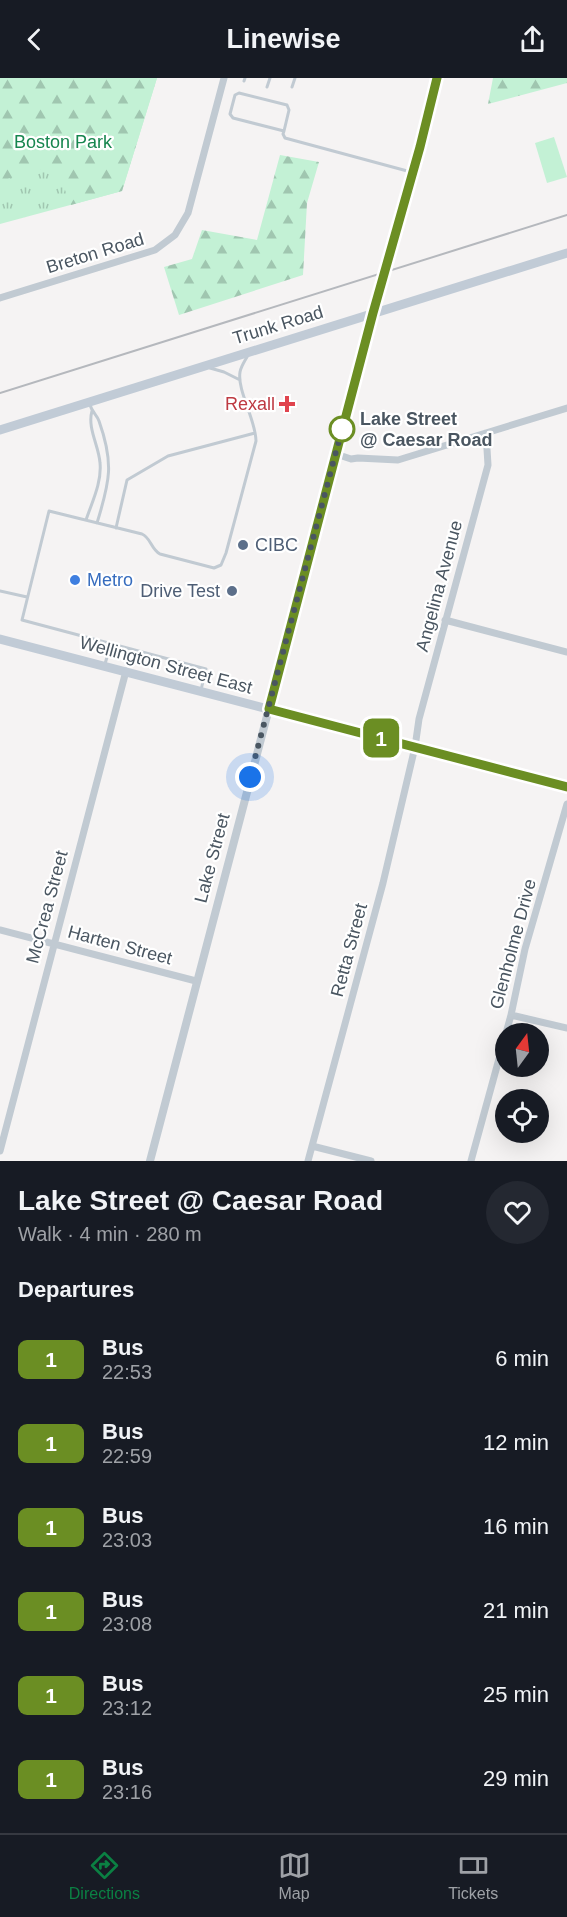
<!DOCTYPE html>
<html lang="en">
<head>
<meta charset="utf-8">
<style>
	:root { --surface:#171b24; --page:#242831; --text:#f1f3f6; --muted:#9ea1a6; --line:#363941; --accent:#0b8043 }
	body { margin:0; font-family:Helvetica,sans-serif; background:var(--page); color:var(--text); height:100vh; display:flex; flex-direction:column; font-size:22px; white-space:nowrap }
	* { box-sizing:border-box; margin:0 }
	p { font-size:20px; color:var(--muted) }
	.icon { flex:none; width:33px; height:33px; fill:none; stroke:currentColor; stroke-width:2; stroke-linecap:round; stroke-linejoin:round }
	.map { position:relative; height:1083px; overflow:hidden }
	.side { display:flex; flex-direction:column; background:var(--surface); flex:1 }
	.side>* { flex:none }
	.badge { padding:0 12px; border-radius:9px; font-size:21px; line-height:39px }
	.needle { width:39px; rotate:15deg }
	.tools { position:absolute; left:495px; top:945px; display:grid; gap:12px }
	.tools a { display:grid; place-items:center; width:54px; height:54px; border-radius:50%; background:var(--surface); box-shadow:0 6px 24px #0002; font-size:30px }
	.you { position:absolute; width:30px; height:30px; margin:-15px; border:4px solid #fff; border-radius:50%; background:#1a73e8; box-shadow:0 0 0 9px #1a73e833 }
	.map>.badge { position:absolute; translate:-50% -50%; box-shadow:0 0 0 3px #fff }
	h2 { padding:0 18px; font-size:22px; line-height:54px }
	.round { display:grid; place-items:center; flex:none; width:63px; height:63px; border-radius:32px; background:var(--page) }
	.head { display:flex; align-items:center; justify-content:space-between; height:102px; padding:0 18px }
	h1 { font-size:28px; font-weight:800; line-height:45px }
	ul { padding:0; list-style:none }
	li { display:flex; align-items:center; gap:18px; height:84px; padding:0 18px }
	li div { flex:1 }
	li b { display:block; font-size:22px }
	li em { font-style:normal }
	li .badge { min-width:66px; font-weight:700; text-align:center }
	header { display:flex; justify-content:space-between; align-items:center; height:78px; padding:0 18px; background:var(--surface); font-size:27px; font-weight:800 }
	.tab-bar { display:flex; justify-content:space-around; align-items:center; height:84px; border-top:2px solid var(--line); background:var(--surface); font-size:16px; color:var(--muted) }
	.tab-bar a { display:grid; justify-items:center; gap:3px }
	.tab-bar .on { color:var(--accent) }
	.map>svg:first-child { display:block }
	.grass { fill:url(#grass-tufts) }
	.forest { fill:url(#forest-firs) }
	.pitch { fill:#c3f1d5 }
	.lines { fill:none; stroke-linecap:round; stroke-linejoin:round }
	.service { stroke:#c1cad2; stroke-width:3 }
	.minor { stroke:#c1cad2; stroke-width:7 }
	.tertiary { stroke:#c1cad2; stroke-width:8 }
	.secondary { stroke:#c1cbd6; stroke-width:9 }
	.rail { stroke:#b5b8bd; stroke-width:2 }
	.line-casing { stroke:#fff; stroke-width:14 }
	.line { stroke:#6b8e23; stroke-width:9 }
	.walk { stroke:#4a5661; stroke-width:6; stroke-dasharray:0 10.8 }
	.health-dot { fill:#e0444e; stroke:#fff; stroke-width:2 }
	.stop-dot { fill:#fff; stroke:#6b8e23; stroke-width:3 }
	.service-dot { fill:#5c6f8a; stroke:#fff; stroke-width:2 }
	.shop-dot { fill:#3f7fe0; stroke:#fff; stroke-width:2 }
	.labels { text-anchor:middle; stroke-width:4.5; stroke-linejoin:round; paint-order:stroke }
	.park-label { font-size:18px; fill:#17864f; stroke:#fff }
	.street-label { font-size:18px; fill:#4a5661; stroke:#fff }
	.health-label { font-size:18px; fill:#be3a42; stroke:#fff; text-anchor:end }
	.stop-label { font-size:18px; font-weight:bold; fill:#4a5661; stroke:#fff; text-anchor:start }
	.service-label { font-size:18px; fill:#4e5e75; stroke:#fff; text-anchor:start }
	.shop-label { font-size:18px; fill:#366cbe; stroke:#fff; text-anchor:start }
</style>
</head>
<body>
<header><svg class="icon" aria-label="back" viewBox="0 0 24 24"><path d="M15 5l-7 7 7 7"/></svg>Linewise<svg class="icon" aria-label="share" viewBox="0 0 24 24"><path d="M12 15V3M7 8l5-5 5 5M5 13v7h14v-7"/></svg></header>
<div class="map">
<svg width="567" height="1083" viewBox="0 0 567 1083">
	<defs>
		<pattern id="grass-tufts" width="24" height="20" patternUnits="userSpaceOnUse" patternTransform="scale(1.5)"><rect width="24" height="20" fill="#c3f1d5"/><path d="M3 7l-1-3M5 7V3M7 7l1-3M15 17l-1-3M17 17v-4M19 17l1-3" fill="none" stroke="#a0c6b0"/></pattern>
		<pattern id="forest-firs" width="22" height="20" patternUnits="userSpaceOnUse" patternTransform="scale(1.5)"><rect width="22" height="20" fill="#c3f1d5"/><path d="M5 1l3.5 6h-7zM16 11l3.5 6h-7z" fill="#a0c6b0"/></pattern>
	</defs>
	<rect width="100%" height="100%" fill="#f5f3f3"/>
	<!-- grass -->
	<path class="grass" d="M0,0H157L122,113L0,146Z"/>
	<!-- forest -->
	<path class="forest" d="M0,0H157L122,113L71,127L55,87L0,103Z
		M493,0H567V5L488,26Z
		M280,77L319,84L307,125L303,197L179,237L164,189L192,181L202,152L257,162Z"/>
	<!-- pitch -->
	<path class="pitch" d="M554,59L567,99L547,105L535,65Z"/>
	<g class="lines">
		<!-- service -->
		<path class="service" d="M244,3L245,0
			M267,9L270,0
			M292,9L295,0
			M284,53L233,40L230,36L235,17L239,15L287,27L289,32L284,53L283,56L285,60L411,94
			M210,290L224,294L240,302
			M90,327C92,334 97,337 99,343C114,385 110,403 97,445
			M86,442C92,424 102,404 100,385C99,368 87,350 92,333
			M116,450L127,402L168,378L255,355
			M0,513L27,519
			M105,586L111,565
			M201,612L206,591L22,542L49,433L142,456C151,460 151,471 160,476L214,490L221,487L226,475L256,363C256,342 237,313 240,294C241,288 245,283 248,277"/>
		<!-- minor -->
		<path class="minor" d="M0,220L155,172L175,157L188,135L224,0
			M336,376L351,381L358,380L398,382L567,330
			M445,542L567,574
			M0,852L196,903
			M511,937L567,950
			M312,1068L371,1083
			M0,1073L126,593
			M308,1083L383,805L415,669L419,641L488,387L486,355
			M471,1083L511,937L525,871L567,726"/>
		<!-- tertiary -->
		<path class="tertiary" d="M150,1083L373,235L420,69L437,0"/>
		<!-- secondary -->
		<path class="secondary" d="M0,352L567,175
			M0,561L567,709"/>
		<!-- rail -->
		<path class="rail" d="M0,315L567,137"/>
	</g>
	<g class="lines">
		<defs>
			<path id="line" d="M437,0L420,69L373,235L269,631L567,709"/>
		</defs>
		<!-- line casing -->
		<use href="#line" class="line-casing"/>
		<!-- line -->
		<use href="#line" class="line"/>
		<!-- walk -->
		<path class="walk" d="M250,699L342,351"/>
	</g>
	<!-- markers -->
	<path class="health-dot" d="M284 317h6v6h6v6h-6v6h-6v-6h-6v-6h6z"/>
	<circle class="stop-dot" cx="342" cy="351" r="12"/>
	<g class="service-dot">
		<circle cx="243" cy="467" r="6"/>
		<circle cx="232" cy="513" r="6"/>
	</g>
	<circle class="shop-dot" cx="75" cy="502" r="6"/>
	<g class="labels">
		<!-- park labels -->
		<g class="park-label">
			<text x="63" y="70">Boston Park</text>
		</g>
		<!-- street labels -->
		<g class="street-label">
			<text transform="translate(95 175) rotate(-17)" y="6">Breton Road</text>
			<text transform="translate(278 247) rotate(-17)" y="6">Trunk Road</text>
			<text transform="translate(439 508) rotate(-75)" y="6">Angelina Avenue</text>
			<text transform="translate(166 587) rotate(15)" y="6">Wellington Street East</text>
			<text transform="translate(212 780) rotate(-75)" y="6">Lake Street</text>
			<text transform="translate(47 829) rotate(-75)" y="6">McCrea Street</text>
			<text transform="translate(513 866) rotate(-75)" y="6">Glenholme Drive</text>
			<text transform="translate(120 867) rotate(15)" y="6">Harten Street</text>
			<text transform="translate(349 872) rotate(-75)" y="6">Retta Street</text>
		</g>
		<!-- health labels -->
		<g class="health-label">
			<text x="275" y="332">Rexall</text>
		</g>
		<!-- stop labels -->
		<g class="stop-label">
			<text x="360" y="347">Lake Street<tspan x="360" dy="21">@ Caesar Road</tspan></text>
		</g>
		<!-- service labels -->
		<g class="service-label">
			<text x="255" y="473">CIBC</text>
			<text x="220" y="519" text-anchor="end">Drive Test</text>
		</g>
		<!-- shop labels -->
		<g class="shop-label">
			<text x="87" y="508">Metro</text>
		</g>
	</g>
</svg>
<div class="tools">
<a><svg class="needle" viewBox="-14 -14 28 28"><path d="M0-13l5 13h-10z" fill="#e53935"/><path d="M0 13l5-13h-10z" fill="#9ea1a6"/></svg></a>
<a><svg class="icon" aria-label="locate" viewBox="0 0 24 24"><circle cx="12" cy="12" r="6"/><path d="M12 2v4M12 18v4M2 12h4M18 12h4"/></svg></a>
</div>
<div class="you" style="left:250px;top:699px"></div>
<b class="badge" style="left:381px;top:660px;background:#6b8e23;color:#fff">1</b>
</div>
<section class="side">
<div class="head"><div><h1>Lake Street @ Caesar Road</h1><p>Walk · 4 min · 280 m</p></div><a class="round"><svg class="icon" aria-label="heart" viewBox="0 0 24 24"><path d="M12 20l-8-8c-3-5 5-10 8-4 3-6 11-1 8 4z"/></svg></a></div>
<h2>Departures</h2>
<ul>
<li><span class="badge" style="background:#6b8e23;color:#fff">1</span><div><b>Bus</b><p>22:53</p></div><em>6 min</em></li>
<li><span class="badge" style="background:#6b8e23;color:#fff">1</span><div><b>Bus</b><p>22:59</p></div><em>12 min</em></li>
<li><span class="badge" style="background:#6b8e23;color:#fff">1</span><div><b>Bus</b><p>23:03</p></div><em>16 min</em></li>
<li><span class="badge" style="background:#6b8e23;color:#fff">1</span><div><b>Bus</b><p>23:08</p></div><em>21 min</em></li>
<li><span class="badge" style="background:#6b8e23;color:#fff">1</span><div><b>Bus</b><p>23:12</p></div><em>25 min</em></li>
<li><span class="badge" style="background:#6b8e23;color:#fff">1</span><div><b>Bus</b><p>23:16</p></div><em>29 min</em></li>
</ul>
</section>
<nav class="tab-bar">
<a class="on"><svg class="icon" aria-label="directions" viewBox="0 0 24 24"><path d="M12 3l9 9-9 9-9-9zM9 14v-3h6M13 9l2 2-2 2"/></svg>Directions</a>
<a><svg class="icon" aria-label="map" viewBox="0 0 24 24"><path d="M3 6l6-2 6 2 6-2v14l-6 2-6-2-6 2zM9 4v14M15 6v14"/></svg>Map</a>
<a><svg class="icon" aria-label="tickets" viewBox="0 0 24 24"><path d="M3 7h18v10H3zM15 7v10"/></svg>Tickets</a>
</nav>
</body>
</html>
